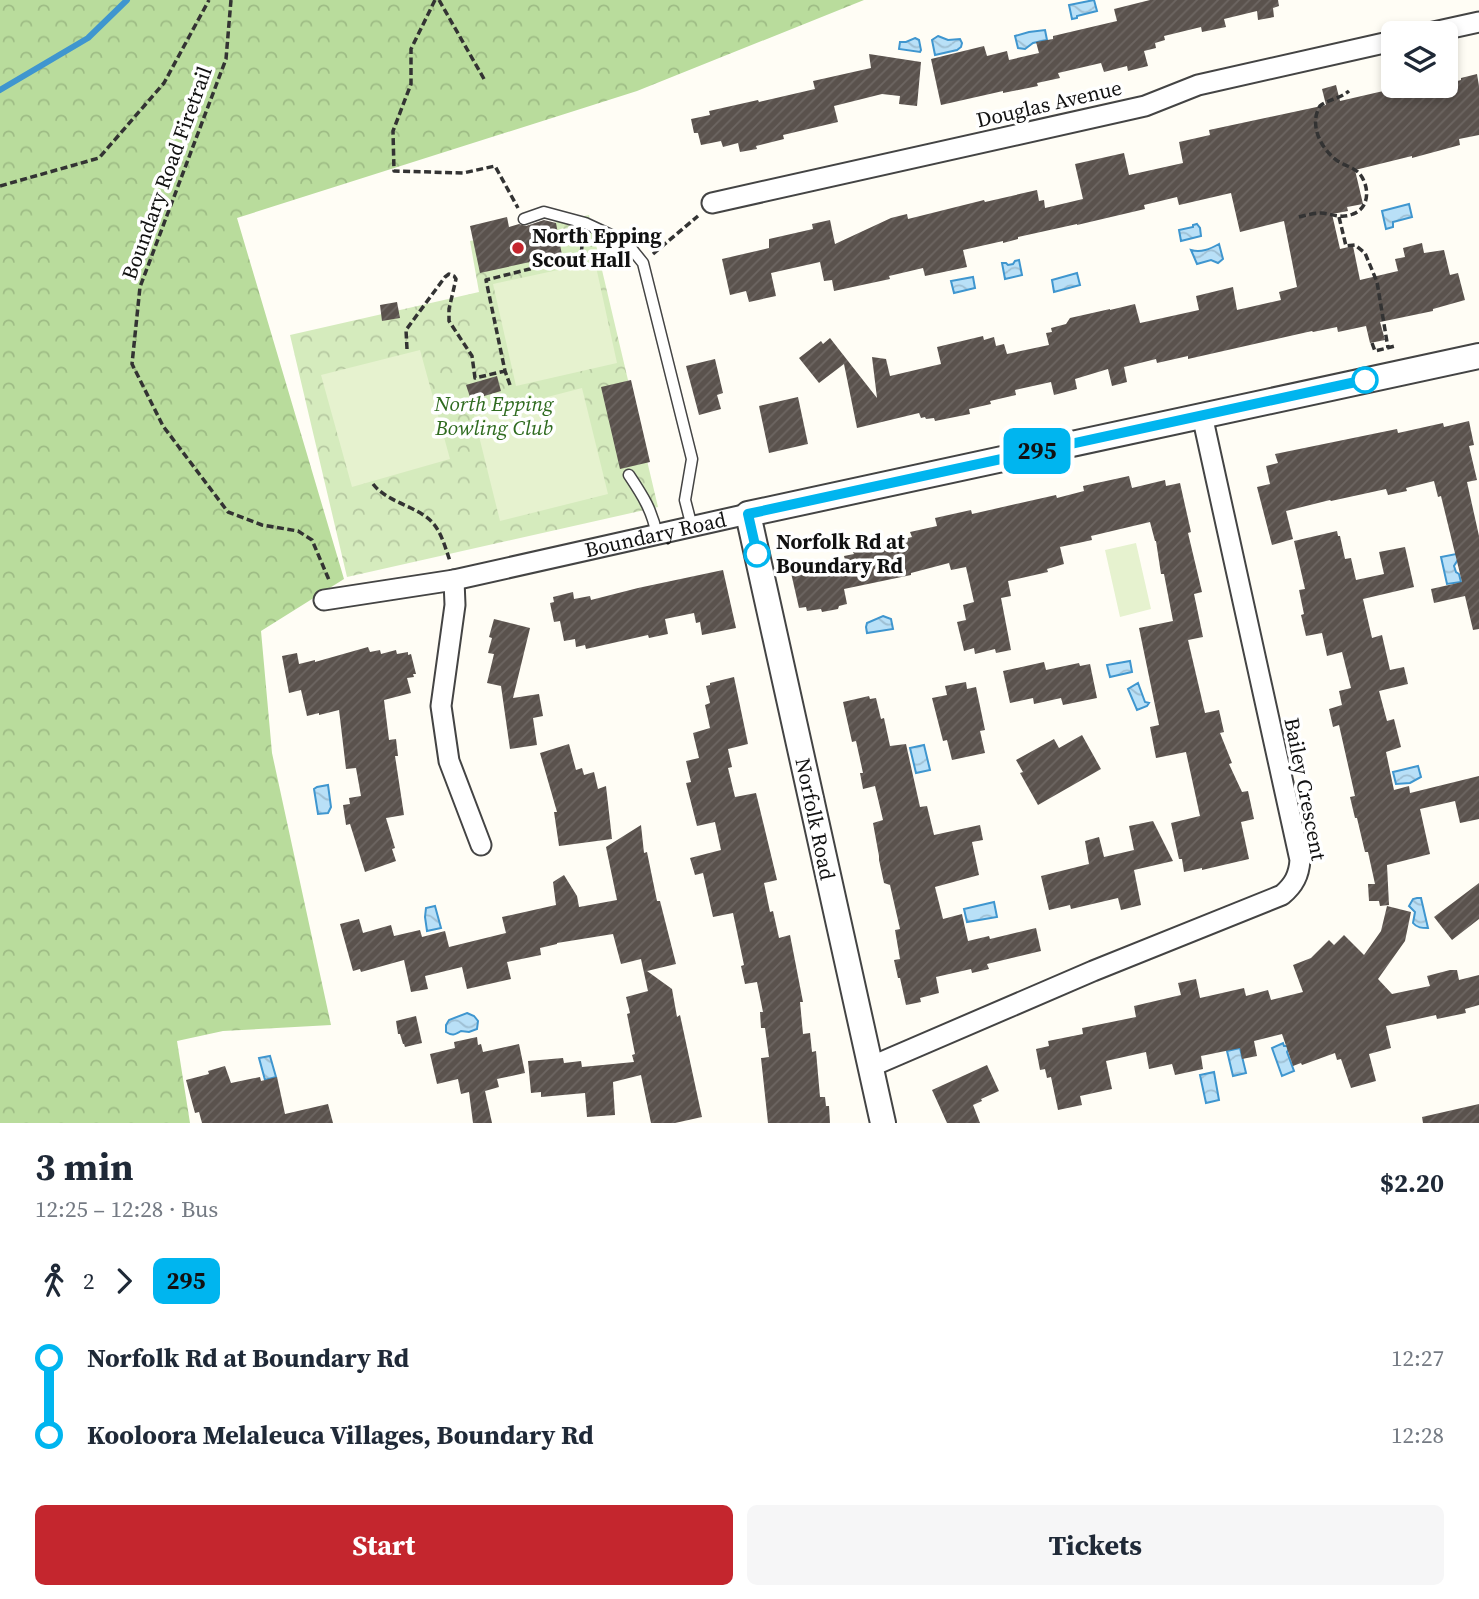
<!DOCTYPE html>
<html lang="en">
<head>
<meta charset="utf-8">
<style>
	:root { --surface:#fff; --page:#f6f6f7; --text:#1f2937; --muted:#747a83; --accent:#c4262e }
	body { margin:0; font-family:"Source Serif 4",serif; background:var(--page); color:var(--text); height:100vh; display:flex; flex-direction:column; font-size:26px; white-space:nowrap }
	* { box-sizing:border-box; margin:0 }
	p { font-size:23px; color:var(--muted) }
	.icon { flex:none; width:38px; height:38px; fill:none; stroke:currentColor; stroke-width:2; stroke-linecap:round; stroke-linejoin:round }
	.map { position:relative; height:1123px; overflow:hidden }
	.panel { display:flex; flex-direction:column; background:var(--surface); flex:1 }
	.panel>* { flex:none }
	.badge { padding:0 14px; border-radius:10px; font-size:24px; line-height:46px }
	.buttons { position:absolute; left:1381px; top:21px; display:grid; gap:14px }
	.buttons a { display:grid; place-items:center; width:77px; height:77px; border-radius:10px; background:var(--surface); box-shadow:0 4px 10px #0003; font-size:35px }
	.map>.badge { position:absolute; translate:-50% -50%; box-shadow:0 0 0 4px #fff }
	.legs { display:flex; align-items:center; gap:10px; height:77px; padding:0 35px; font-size:23px }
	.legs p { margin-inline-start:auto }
	.summary { display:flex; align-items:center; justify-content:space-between; height:119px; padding:0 35px }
	h1 { font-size:38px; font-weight:700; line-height:52px }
	.primary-button { display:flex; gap:14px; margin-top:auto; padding:14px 35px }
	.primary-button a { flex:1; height:80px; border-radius:10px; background:var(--accent); color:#fff; font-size:28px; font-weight:700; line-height:80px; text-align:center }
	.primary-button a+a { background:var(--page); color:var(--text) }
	ul { padding:0 35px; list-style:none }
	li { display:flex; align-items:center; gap:24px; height:77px; font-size:26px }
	li i { display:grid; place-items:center; width:10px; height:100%; margin:0 9px; background:currentColor }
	li i::after { content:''; width:18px; height:18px; margin:-9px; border:5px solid; border-radius:50%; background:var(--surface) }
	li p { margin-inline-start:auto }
	li:first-child i { background:linear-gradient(#0000 50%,currentColor 0) }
	li:last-child i { background:linear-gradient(currentColor 50%,#0000 0) }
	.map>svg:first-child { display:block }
	.forest { fill:url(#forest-crowns) }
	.park { fill:url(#park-crowns) }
	.pitch { fill:#e6f2cf }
	.water { fill:url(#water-waves); stroke:#3f96cf; stroke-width:2 }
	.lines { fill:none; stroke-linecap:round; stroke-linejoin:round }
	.stream { stroke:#3f96cf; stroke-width:6 }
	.building { fill:url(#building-hatch) }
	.service-casing { stroke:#444; stroke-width:13 }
	.minor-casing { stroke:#444; stroke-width:23 }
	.tertiary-casing { stroke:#444; stroke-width:28 }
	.path { stroke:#333; stroke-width:3.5; stroke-dasharray:7 3.5; stroke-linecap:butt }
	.service { stroke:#fff; stroke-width:10 }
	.minor { stroke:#fff; stroke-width:19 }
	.tertiary { stroke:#fff; stroke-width:24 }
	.line-1-casing { stroke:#fff; stroke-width:16 }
	.line-1 { stroke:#00b5ef; stroke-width:10 }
	.poi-dot { fill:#c4262e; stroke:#fff; stroke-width:2.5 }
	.stop-1-dot { fill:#fff; stroke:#00b5ef; stroke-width:3.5 }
	.labels { text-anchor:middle; stroke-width:7; stroke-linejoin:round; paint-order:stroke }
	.street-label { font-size:21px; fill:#111; stroke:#fff }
	.poi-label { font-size:21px; font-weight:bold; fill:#111; stroke:#fff; text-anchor:start }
	.park-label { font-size:21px; font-style:italic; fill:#2f6b1f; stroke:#fff }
	.stop-label { font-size:21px; font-weight:bold; fill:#111; stroke:#fff; text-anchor:start }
</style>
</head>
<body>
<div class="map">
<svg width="1479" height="1123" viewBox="0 0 1479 1123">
	<defs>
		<pattern id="forest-crowns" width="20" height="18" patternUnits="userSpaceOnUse" patternTransform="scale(1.75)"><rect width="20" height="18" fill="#b9dc9c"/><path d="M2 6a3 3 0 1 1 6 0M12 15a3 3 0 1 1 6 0" fill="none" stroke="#9ebc85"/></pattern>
		<pattern id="park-crowns" width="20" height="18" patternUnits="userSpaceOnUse" patternTransform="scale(1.75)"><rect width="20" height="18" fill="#d5ebbd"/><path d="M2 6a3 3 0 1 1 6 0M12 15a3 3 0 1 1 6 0" fill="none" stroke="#b6c8a1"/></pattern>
		<pattern id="water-waves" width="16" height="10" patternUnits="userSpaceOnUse" patternTransform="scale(1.75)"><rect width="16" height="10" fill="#b9e0f7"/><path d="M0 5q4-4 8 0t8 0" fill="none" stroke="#9ebfd3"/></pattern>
		<pattern id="building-hatch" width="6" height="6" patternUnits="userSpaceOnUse" patternTransform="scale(1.75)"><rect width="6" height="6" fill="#5a524d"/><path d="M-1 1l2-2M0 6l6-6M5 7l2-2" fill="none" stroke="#6d6662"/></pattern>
	</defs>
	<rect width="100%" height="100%" fill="#fffdf5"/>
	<!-- forest -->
	<path class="forest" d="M0,0H864L637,91L237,218L344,579L261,631L272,753L331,1025L223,1031L177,1041L190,1123H0Z"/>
	<!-- park -->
	<path class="park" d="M589,215L658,507L347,577L290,335L479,292L470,241Z"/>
	<!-- pitch -->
	<path class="pitch" d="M595,262L617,363L516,386L493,284Z
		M420,350L450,459L352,487L321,375Z
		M582,388L608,494L500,521L474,416Z
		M1136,543L1151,609L1120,617L1105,550Z"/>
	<!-- water -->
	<path class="water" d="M1094,0L1097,11L1077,16V18L1072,19L1069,5Z
		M1045,30L1047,40L1033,43L1025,49L1018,48L1015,36L1029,32Z
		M938,36L948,40L960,39L962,43L961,47L957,50L935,55L932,40Z
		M915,38L919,40L921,50L920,52L899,49L900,42H906Z
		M1409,204L1412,217L1393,222V227L1386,229L1382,211Z
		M1197,224L1200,228L1201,236L1181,241L1179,230L1193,227V225Z
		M1219,244L1223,259L1218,263L1211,260L1197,264L1191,250C1201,253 1210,249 1219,244Z
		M1019,260L1022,275L1005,279L1002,263H1006L1008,265L1013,264L1015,261Z
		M1077,273L1080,285L1054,292L1052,280Z
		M973,277L975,288L954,293L951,281Z
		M1456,554L1459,558L1454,566L1456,572L1459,574L1461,582L1447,584L1441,557Z
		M883,616L891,619L893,629L867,633L866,627L867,623Z
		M1130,661L1132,672L1110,677L1107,665Z
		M1138,683L1145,702L1149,703L1147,706L1137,710L1128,689Z
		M924,745L930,770L916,773L910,748Z
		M1418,766L1421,777L1410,783L1396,784L1393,772Z
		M328,785L331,807L328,813L318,814L314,789L317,787Z
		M1417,898H1421L1428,928C1422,928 1417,928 1413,923L1415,912L1409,906L1413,899Z
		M994,902L997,917L967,922L964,909Z
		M435,906L441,928L427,931L425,917L426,908Z
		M467,1013L474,1016L478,1021L477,1029L469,1032L461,1031C455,1035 452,1036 446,1032V1025L449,1020Z
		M1283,1043L1284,1046H1288L1289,1049L1287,1052L1294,1071L1282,1076L1272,1048Z
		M1240,1048L1246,1073L1233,1076L1227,1051Z
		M270,1056L276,1077L265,1080L259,1058Z
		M1214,1072L1219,1100L1206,1103L1200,1075Z"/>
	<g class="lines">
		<!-- stream -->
		<path class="stream" d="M0,90L88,38L127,0"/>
	</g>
	<!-- building -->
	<path class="building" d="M1150,0H1278L1279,6L1273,8L1274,17L1258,20L1257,11L1224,19L1226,27L1202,32L1201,27L1164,36L1165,40L1155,43L1156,48L1144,51L1148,66L1128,71L1127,66L1104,72L1101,63L1058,73L1060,78L1037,83L1038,86L1003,93V91L941,105L931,59L984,46L987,56L1007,51L1009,60L1039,53L1036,42L1053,39V36L1117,21L1114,9Z
		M869,54L921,62L917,106L899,104L900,96L882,94L834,106L838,122L783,135L784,139L756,146L757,149L740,152L738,143L723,147L721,141L701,145L698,133H694L691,119L710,115L709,111L758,100L759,102L815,89L813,81L871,68Z
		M1477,74L1479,86V135L1459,139L1460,145L1412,158V156L1355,170L1363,204L1347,207L1348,211L1332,214L1340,249L1353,246L1360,280L1398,271L1395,259L1405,257L1403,248L1422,243L1424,253L1444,250L1450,275L1458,273L1465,300L1433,309V311L1380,322L1385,340L1370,343L1366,326L1338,332L1337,327L1313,332L1312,331L1188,359V356L1157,363L1156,359L1124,367L1127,382L1112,386L1108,369L1075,379L1077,389L1054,395L1051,382L1015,390L1016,395L990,401L991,404L969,409L970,414L935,421L934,418L926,419L925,417L921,418L919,413L857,428L844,364L819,383L799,358L821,341L823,344L830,338L877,398L872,357L886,359L890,376L941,364L937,347L983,336L984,340L994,337L996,346L1004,344L1007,354L1049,345L1046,333L1052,332L1051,328L1066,324L1070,318L1110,309V310L1135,304L1140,323L1199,310L1196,296L1233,287L1237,310L1281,300L1279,292L1297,287L1284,221L1240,232L1231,193L1179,205L1177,197L1144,205L1145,209L1077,225V224L1018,237V239L1003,243V241L963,250L967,267L925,276L923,268L889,276L890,279L834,291L832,280L824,281L820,262L771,273L776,296L749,302L746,291L730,295L722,259L769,248V239L813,229L812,224L830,220L835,244L891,218L907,214L908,219L984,200L985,202L1037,190L1039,201L1044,200L1045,208L1083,199L1075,164L1124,153L1129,175L1183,163L1179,142L1210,135L1209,130L1326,105L1322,89L1336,85L1340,101L1405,86L1408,92L1437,86H1446V84L1461,80V78Z
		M507,217L509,227L519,224L526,226L544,220L556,223L562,255L480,273L470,226Z
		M397,302L400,318L382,321L380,305Z
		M715,359L723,393L717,395L721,409L699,415L686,366Z
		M497,376L501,391L471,400L466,385Z
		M631,380L650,462L620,469L601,387Z
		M798,397L808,444L769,453L759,406Z
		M1469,421L1474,445L1469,446L1477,480L1467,482L1479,536V629L1473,630L1465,596L1434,603L1431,589L1462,582L1441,496L1438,497L1434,481L1406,488L1407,491L1388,495L1386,489L1331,501L1330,500L1286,511L1293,539L1272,545L1257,487L1270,484L1266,466L1278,463L1275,454L1397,429L1398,433L1443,423L1444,427Z
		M1129,476L1132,488L1165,480L1166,486L1180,483L1191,532L1188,533L1202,592L1194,594L1203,637L1188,640L1205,713L1219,710L1224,732L1220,733L1232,763L1229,764L1242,792L1248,791L1254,819L1241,822L1249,859L1202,870V868L1184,872L1182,859H1179L1171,823L1200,816L1186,752L1156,758L1150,727L1159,725L1139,628L1173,621L1164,574H1161L1156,541H1155L1150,522L1091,536L1092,540L1060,547L1064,564L1047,569L1048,572L1008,581L1011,596L1001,598L1011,650L996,653L995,649L975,654L974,648L964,651L957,622L966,620L963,605L974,602L966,567L951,570L949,563L911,573V575L844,589L847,604L839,606L838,609L822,612L821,609L807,611L806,607L799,608L789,564L807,559L810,576L847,568L844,556L854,554L853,552L912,537L910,532L937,526L935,518L971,510L972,514L1056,495L1057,498L1084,491L1083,486Z
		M1337,531L1338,536H1340L1345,559L1351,558L1356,580L1384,574L1379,552L1405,547L1414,587L1363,599L1372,638L1382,635L1390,670L1404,667L1408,684L1379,691L1387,721L1394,719L1401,747L1386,752L1394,790L1409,786L1410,793L1479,776V819L1460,823L1455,801L1420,809L1430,854L1387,865L1389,905L1380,906L1379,901H1369L1368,884H1375L1368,852H1365L1357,818H1355L1350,797L1355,796L1339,725L1333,727L1329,709L1342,705L1339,691L1351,688L1342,652L1327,656L1322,633L1306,636L1301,615L1304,614L1299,590L1305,589L1294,541Z
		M723,570L736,628L702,635L700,622L696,623L694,613L665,619L668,634L649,638L648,635L586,649L585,645L576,647L575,639L564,641L560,621L554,622L550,603L554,602L553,597L573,592L574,599L590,596L591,600L638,588Z
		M494,619L530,628L513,698L539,694L543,716L533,718L537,745L510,749L501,686L487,683L494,654L488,653L492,638L489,637Z
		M368,647L370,652L380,650L381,654L396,650L397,654L408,652V655L411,654L416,674H413L414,677L407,678L411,693L384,700L389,740L396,739L398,756H395L404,815L386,818L395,848L392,849L396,861L365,872L350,824L346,825L343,805L350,804L349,798L361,796L356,768L346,769L339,710L319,715V713L307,716L301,690L289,693L282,656L297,653L299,664L315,660V662Z
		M1044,662L1046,670L1079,663L1080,666L1090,664L1097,698L1063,705L1061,698L1034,704L1033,698L1010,703L1003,671Z
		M734,677L748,744L728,749L732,767L728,768L735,797L756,793L777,880L764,883L770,912L773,911L779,938L790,935L803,1002H800L803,1034L810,1033L812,1052L816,1051L820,1097H825L826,1106H829L830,1123H768L761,1058L769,1057L765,1028H761L760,1012H763L757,982L745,984L741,966L744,965L733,913L713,917L703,873L695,875L690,858L721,850L715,822L697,826L686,783L691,782L686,761L699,758L693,733L710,728L705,705L710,703L706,686L710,685V683Z
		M966,682L967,689L976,687L985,730L980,731L985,753L952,760L947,740L943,741L932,698L947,695L945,686Z
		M869,696L870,699L876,698L881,719L884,718L890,746L906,744L920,807L927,806L934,835L980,825L983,840L972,842L979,875L935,887L943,919L962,914L968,941L989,936L990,939L1036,928L1041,951L987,964L989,969L972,973L971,969L936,977L939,993L920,998L921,1002L906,1005L900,978H898L894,960L900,959L895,930L900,929L890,885L884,883L879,860V856L873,823L883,820L875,786L863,789L860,773H863L856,741L852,742L843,702Z
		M1082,735L1101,769L1038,805L1020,773L1023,772L1016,760L1054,739L1059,748Z
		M569,744L576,770L582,768L584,775L594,772L598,789L606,786L612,839L559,846L554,812H557L540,753Z
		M1153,821L1173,861L1134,870L1141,905L1121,910L1118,898L1071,909L1070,905L1049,910L1041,876L1089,864L1085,841L1099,837L1104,857L1134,850L1129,826Z
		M641,825L644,853L647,852L657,901H660L676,964L647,971L672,989L677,1017L680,1015L702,1117L675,1123H651L641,1075L613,1082L615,1115L587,1117L585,1093L541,1097V1092L531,1093L528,1061L563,1058L564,1063L581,1061L582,1067L634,1062L632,1055L635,1054L627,1014L630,1013L626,997L648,991L641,959L621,964L613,934L557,943V944L540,948L541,955L507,962L511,979L467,989L462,967L425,976L428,989L411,992L404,960L361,972L360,969L353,971L340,924L359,919L363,933L391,925L394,936L420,930L422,937L445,931L449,947L506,933L502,917L556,905L553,882L564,875L577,896L579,907L617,900L606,847Z
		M1479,883V919L1452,940L1434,917Z
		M1387,906L1411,912L1405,941L1378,979L1392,994L1430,986L1427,976L1450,970H1457L1459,980L1479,975V1005L1465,1009L1466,1013L1437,1019L1436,1015L1386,1026L1391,1048L1369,1054L1376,1081L1351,1088L1341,1059L1337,1060L1335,1053L1302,1065L1301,1063L1293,1066L1282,1034L1254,1041L1257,1056L1242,1059L1240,1048L1201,1056L1203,1069L1175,1075L1172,1064L1149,1069L1146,1052L1106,1061L1112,1089L1080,1096L1082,1105L1058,1110L1051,1077L1047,1078L1045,1069L1040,1070L1036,1049L1049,1046L1048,1041L1083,1034L1082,1028L1136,1017L1134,1006L1181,995L1178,983L1196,979L1200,998L1244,988L1246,996L1268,990L1271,1000L1303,992L1293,965L1311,958L1329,940L1334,945L1344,935L1364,955L1381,931Z
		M416,1016L422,1043L405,1047L404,1044H403L400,1034H398L396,1021Z
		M477,1037L478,1045L481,1044L483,1052L519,1044L525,1073L497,1079L499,1087L485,1091L492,1123H473L469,1092L461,1094L458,1079L437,1084L430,1054L455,1048L454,1042Z
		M987,1065L999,1091L981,1099L982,1101L973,1105L980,1123H947L932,1090Z
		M225,1066L231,1083L260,1077L261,1081L277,1077L285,1114L328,1104L333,1123H202L199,1112L195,1113L186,1080L209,1074L208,1071Z
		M1479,1104V1123H1423L1422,1117Z"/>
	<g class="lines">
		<defs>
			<path id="service" d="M524,219L544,212L585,223L626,242L643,263L692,459L685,500L692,527
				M629,475C643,496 652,510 657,535"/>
			<g id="minor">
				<path d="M1429,33L1479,22"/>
				<path d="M712,203L1145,106L1198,85L1393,41"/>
				<path d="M454,580L455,605L441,706L449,761L481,845"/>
				<path id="s1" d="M324,600L454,580L748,514"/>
				<path d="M870,1067L1093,971L1282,895C1294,885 1299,875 1300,860L1202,415"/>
			</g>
			<path id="tertiary" d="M883,1123L748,514L1479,356"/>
		</defs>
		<!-- service casing -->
		<use href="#service" class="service-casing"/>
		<!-- minor casing -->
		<use href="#minor" class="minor-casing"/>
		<!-- tertiary casing -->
		<use href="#tertiary" class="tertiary-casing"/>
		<!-- path -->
		<path class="path" d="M231,0L226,59L140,287L132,364L163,426L228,512L262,525L298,531L312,540L329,580
			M435,0L411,49V84L393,131L394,171L463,173L495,166L518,208
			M439,0L484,79
			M0,186L99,158L164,83L209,0
			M1299,217C1306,215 1314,213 1321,213C1333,214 1341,219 1353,214C1370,208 1370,186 1359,173C1353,167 1342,165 1335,159C1320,147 1309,124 1320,106C1329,99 1339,99 1349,91
			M1339,217L1346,246L1355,245L1365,253L1377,282L1388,348
			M653,254L698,216
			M1372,343L1375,351L1395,346
			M407,349L406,330L445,277L449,274L454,276L456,279L449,309V321L472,356L475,378L505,371
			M510,385L505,371L486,280L581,256L583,235
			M373,484C387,502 413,505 430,520C441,530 445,547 450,561"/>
		<!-- service -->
		<use href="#service" class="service"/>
		<!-- minor -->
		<use href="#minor" class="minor"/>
		<!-- tertiary -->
		<use href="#tertiary" class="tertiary"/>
	</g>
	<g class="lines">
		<defs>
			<path id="line-1" d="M757,554L748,514L1365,380"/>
		</defs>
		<!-- line-1 casing -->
		<use href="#line-1" class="line-1-casing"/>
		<!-- line-1 -->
		<use href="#line-1" class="line-1"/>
	</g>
	<!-- markers -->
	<circle class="poi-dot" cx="518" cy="248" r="7"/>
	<g class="stop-1-dot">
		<circle cx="1365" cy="380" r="12"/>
		<circle cx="757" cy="554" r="12"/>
	</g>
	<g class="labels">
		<!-- street labels -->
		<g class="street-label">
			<text transform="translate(1049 104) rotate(-13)" y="7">Douglas Avenue</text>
			<text transform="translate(167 173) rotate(-70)" y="7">Boundary Road Firetrail</text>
			<text dy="7" stroke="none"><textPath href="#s1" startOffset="338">Boundary Road</textPath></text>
			<text transform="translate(1305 789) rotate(79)" y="7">Bailey Crescent</text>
			<text transform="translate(815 819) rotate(78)" y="7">Norfolk Road</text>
		</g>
		<!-- poi labels -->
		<g class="poi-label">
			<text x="532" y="243">North Epping<tspan x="532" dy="24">Scout Hall</tspan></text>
		</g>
		<!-- park labels -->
		<g class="park-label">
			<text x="494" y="411">North Epping<tspan x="494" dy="24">Bowling Club</tspan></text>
		</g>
		<!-- stop labels -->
		<g class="stop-label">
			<text x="776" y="549">Norfolk Rd at<tspan x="776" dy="24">Boundary Rd</tspan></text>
		</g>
	</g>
</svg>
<div class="buttons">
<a><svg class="icon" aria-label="layers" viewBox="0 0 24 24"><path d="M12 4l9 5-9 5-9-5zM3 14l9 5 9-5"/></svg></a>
</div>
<b class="badge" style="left:1037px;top:451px;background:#00b5ef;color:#111">295</b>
</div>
<section class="panel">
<div class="summary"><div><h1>3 min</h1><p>12:25 – 12:28 · Bus</p></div><b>$2.20</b></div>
<div class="legs"><svg class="icon" aria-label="walk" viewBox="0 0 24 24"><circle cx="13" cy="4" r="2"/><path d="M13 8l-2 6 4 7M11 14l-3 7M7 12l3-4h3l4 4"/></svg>2<svg class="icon" aria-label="forward" viewBox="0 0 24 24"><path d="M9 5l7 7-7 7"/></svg><b class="badge" style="background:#00b5ef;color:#111">295</b></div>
<ul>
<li><i style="color:#00b5ef"></i><b>Norfolk Rd at Boundary Rd</b><p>12:27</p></li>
<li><i style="color:#00b5ef"></i><b>Kooloora Melaleuca Villages, Boundary Rd</b><p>12:28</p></li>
</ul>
<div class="primary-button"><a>Start</a><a>Tickets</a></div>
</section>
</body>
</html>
